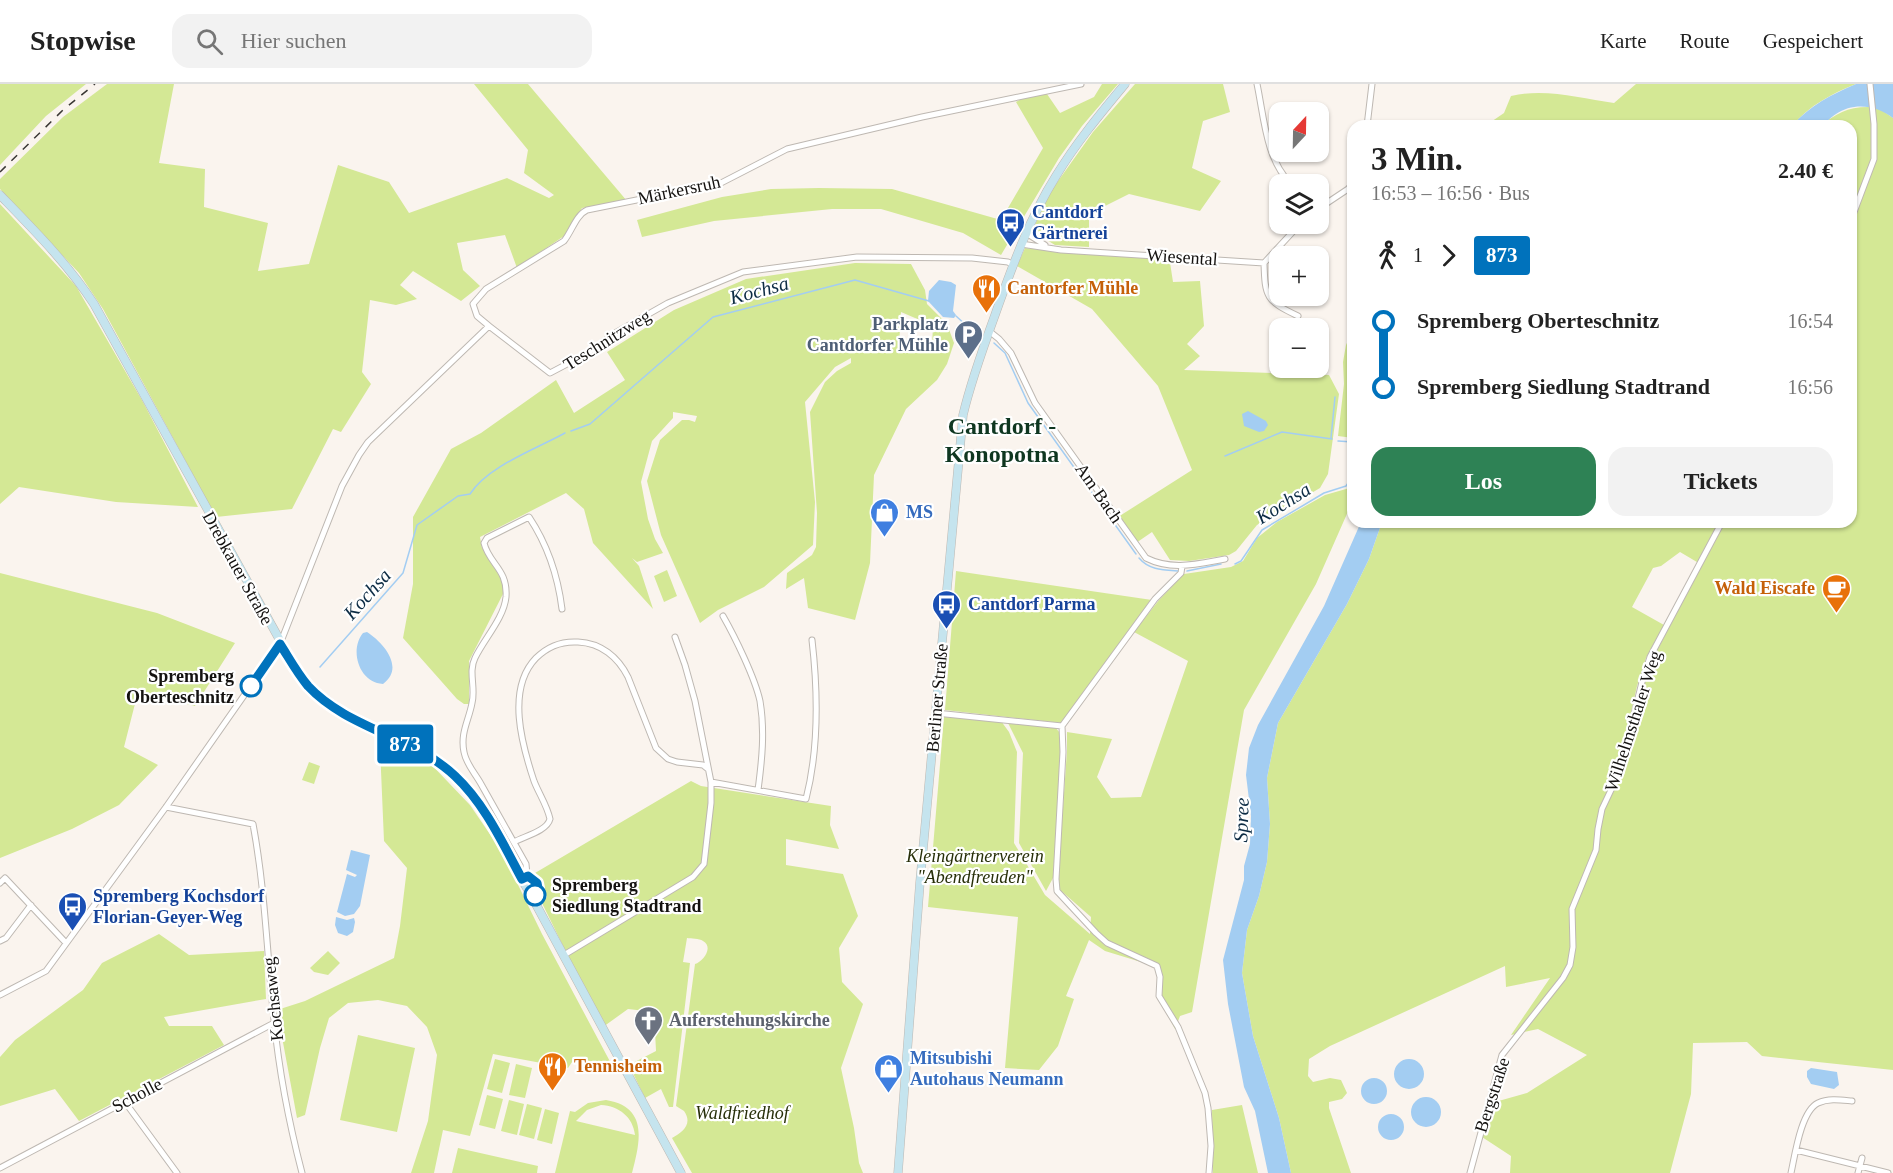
<!DOCTYPE html>
<html lang="de">
<head>
<meta charset="utf-8">
<style>
	:root { --surface:#fff; --page:#f2f2f2; --text:#222; --muted:#767676; --line:#e0e0e0; --accent:#2e8255 }
	body { margin:0; font-family:"Times New Roman",serif; background:var(--page); color:var(--text); height:100vh; display:flex; flex-direction:column; font-size:22px; white-space:nowrap }
	* { box-sizing:border-box; margin:0 }
	p { font-size:20px; color:var(--muted) }
	.icon { flex:none; width:33px; height:33px; fill:none; stroke:currentColor; stroke-width:2; stroke-linecap:round; stroke-linejoin:round }
	.map { position:relative; flex:1; overflow:hidden }
	.details { position:absolute; left:1347px; top:36px; width:510px; height:408px; display:flex; flex-direction:column; background:var(--surface); border-radius:18px; box-shadow:0 2px 4px #0004 }
	.details>* { flex:none }
	.badge { padding:0 12px; border-radius:4px; font-size:21px; line-height:39px }
	.needle { width:39px; rotate:22deg }
	.controls { position:absolute; left:1269px; top:18px; display:grid; gap:12px }
	.controls a { display:grid; place-items:center; width:60px; height:60px; border-radius:12px; background:var(--surface); box-shadow:0 2px 4px #0004; font-size:30px }
	.map>.badge { position:absolute; translate:-50% -50%; box-shadow:0 0 0 3px #fff }
	.legs { display:flex; align-items:center; gap:9px; height:66px; padding:0 24px; font-size:20px }
	.legs p { margin-inline-start:auto }
	.head { display:flex; align-items:center; justify-content:space-between; height:102px; padding:0 24px }
	h1 { font-size:33px; font-weight:800; line-height:45px }
	.action { display:flex; gap:12px; margin-top:auto; padding:12px 24px }
	.action a { flex:1; height:69px; border-radius:18px; background:var(--accent); color:#fff; font-size:24px; font-weight:800; line-height:69px; text-align:center }
	.action a+a { background:var(--page); color:var(--text) }
	ul { padding:0 24px; list-style:none }
	li { display:flex; align-items:center; gap:21px; height:66px; font-size:22px }
	li i { display:grid; place-items:center; width:9px; height:100%; margin:0 8px; background:currentColor }
	li i::after { content:''; width:15px; height:15px; margin:-8px; border:4px solid; border-radius:50%; background:var(--surface) }
	li p { margin-inline-start:auto }
	li:first-child i { background:linear-gradient(#0000 50%,currentColor 0) }
	li:last-child i { background:linear-gradient(currentColor 50%,#0000 0) }
	header { display:flex; align-items:center; gap:36px; box-sizing:border-box; height:84px; padding:0 30px; background:var(--surface); border-bottom:2px solid var(--line) }
	header strong { font-size:28px }
	nav { display:flex; gap:33px; margin-inline-start:auto; font-size:21px }
	.search { width:420px; height:54px; background:var(--page); display:flex; align-items:center; gap:15px; box-sizing:border-box; padding:0 21px; border-radius:18px; color:var(--muted); font-size:22px }
	.map>svg:first-child { display:block }
	.green { fill:#d4e895; fill-rule:evenodd }
	.water { fill:#a3cdf2 }
	.lines { fill:none; stroke-linecap:round; stroke-linejoin:round }
	.stream { stroke:#a3cdf2; stroke-width:1.5 }
	.street-casing { stroke:#beb8b2; stroke-width:7 }
	.secondary-casing { stroke:#beb8b2; stroke-width:9 }
	.street { stroke:#fff; stroke-width:5 }
	.secondary { stroke:#c5e4ee; stroke-width:8 }
	.rail { stroke:#3a3734; stroke-width:1.5; stroke-dasharray:8 8; stroke-linecap:butt }
	.line-1-casing { stroke:#fff; stroke-width:14 }
	.line-1 { stroke:#0072bc; stroke-width:9 }
	.stop-1-dot { fill:#fff; stroke:#0072bc; stroke-width:3 }
	.labels { text-anchor:middle; stroke-width:4.5; stroke-linejoin:round; paint-order:stroke }
	.street-label { font-size:18px; fill:#141210; stroke:#fff }
	.transit-label { font-size:18px; font-weight:bold; fill:#164399; stroke:#fff; text-anchor:start }
	.food-label { font-size:18px; font-weight:bold; fill:#c56008; stroke:#fff; text-anchor:start }
	.service-label { font-size:18px; font-weight:bold; fill:#4e5e75; stroke:#fff; text-anchor:end }
	.shop-label { font-size:18px; font-weight:bold; fill:#366cbe; stroke:#fff; text-anchor:start }
	.stop-label { font-size:18px; font-weight:bold; fill:#141210; stroke:#fff; text-anchor:end }
	.park-label { font-size:18px; font-style:italic; fill:#272f09; stroke:#fff }
	.worship-label { font-size:18px; font-weight:bold; fill:#5b616d; stroke:#fff; text-anchor:start }
	.water-label { font-size:20px; font-style:italic; fill:#0d2c44; stroke:#fff }
	.district-label { font-size:24px; font-weight:bold; fill:#0f3721; stroke:#fff }
</style>
</head>
<body>
<header>
<strong>Stopwise</strong>
<div class="search"><svg class="icon" aria-label="search" viewBox="0 0 24 24"><circle cx="10" cy="10" r="6"/><path d="M15 15l6 6"/></svg>Hier suchen</div>
<nav><a>Karte</a><a>Route</a><a>Gespeichert</a></nav>
</header>
<div class="map">
<svg width="1893" height="1089" viewBox="0 0 1893 1089">
	<rect width="100%" height="100%" fill="#faf4ee"/>
	<!-- green -->
	<path class="green" d="M0,0H86L46,32L0,81Z
		M107,0H174L159,79L205,85L204,123L268,139L258,187L309,180L338,81L389,98L409,129L507,94L549,114L554,111L524,89L528,66L474,0H528L627,117L582,124L564,152L517,184L505,151L457,159L463,186L480,202L461,217L413,187L400,201L417,215L396,221L370,216L362,288L371,300L341,348L333,345L292,425L216,433L103,225L79,189L0,105V95L63,33Z
		M1102,0H1118L1082,42L1059,74L1001,171L963,149L881,125H832L714,137L642,153L637,136L722,113L771,105L819,104L892,105L1001,136L1043,64L1016,18L1021,15L1047,10L1060,29L1094,13Z
		M1135,0H1223L1230,28L1203,37L1192,84L1221,97L1200,127L1129,110L1089,130V163L1055,161L1032,147L1051,107L1093,48Z
		M1636,0H1856C1831,10 1810,21 1792,42H1485L1504,29L1511,12C1545,4 1580,14 1614,19Z
		M1868,23L1879,24L1893,34V986L1762,972L1747,958L1693,959L1691,1010L1670,1089H1510L1511,1072L1482,1053L1495,1018L1527,1009L1587,971L1538,945L1511,951L1550,894L1506,903L1505,882L1330,962L1309,975L1308,992L1313,998L1330,994L1341,996L1347,1009L1342,1015L1329,1018V1024L1351,1089H1291L1279,1034L1253,952L1242,889L1247,846L1259,812L1267,778L1270,740L1267,694L1278,639L1347,520L1369,475L1382,438H1851V42H1820C1836,30 1847,23 1868,23ZM1680,468L1702,481L1653,574L1644,597L1622,690L1616,695L1637,602L1646,574L1664,541L1632,523L1653,484L1661,482Z
		M0,120L76,202L143,318L198,423L116,418L19,403L0,420Z
		M1025,164L1060,168L1169,172L1173,198L1200,197L1204,242L1187,260L1200,272L1184,286L1329,291L1339,310L1328,390L1320,404L1257,441L1236,467L1229,471L1189,477L1170,476L1152,448L1136,459L1118,433L1192,386L1158,302L1092,225L1017,182Z
		M855,179L911,180L925,206L927,220L944,237L929,240L901,228L899,262L932,263L933,241L947,240L954,259L947,280L937,296L906,325L874,391L870,479L855,536L808,524L804,494L786,505L787,489L812,471L816,463L817,429L810,328L825,298L837,287L851,279V274L835,283L805,318L815,418L813,461L764,503L718,526L700,539L661,451L647,397L660,356L682,336H689L695,338L697,332L673,328V334L652,357L641,398L648,435L655,455L663,469L637,478L632,474L639,482L653,525L593,459L584,425L566,409L480,453L482,464L501,490L505,506L469,577V620H464L457,615L403,554L413,500V433L451,365L481,349L556,296L574,329L625,296L607,268L674,226L746,195Z
		M1353,246V354L1338,352L1344,300L1343,278L1346,261Z
		M1353,403L1350,423L1316,500L1244,626L1192,928L1180,932L1175,945L1157,912L1159,892L1154,882L1105,867L1089,856L1066,912L1074,915L1058,962L1039,986L1005,984L1018,833L928,823L944,633L1001,637L1009,648L1017,668L1014,759L1045,811L1090,850L1091,833L1059,805L1058,793L1067,667V648L1112,655L1097,693L1111,714L1141,713L1188,577L1134,548L1159,516L1184,490L1231,483L1243,477L1257,454L1277,438L1325,411Z
		M667,486L677,512L664,518L654,492Z
		M956,487L1152,516L1061,639L945,626Z
		M0,489L157,529L235,559L195,622L138,608L124,663L158,681L119,721L72,745L0,774Z
		M1007,637L1055,643L1060,649L1061,666L1053,794L1046,807L1019,759L1023,669Z
		M380,663L405,664L427,676L470,721L502,768L542,850L614,985L572,978L568,984L493,970L470,1052L443,1046L434,1089H411L428,1037L437,971L427,943L407,922L378,916L348,919L329,934L320,964L305,1031L297,1034L277,926L305,917L394,874L400,842L407,784L384,757Z
		M309,678L320,682L314,700L302,696Z
		M691,697L701,702L831,722L830,741L839,765L786,755V781L843,790L858,832L839,864L842,898L863,920L841,984L854,1044L859,1079L863,1089H692L672,1054C683,1048 693,1040 684,1027L676,1022L695,880C703,878 714,863 703,857C699,854 691,855 687,854L683,878L690,879L673,1023H669L661,1005L645,1014L629,981L656,967L654,928L628,925L603,943L541,817L547,813L540,801L542,799L535,789Z
		M159,850L189,871L264,867L266,915L164,933L169,942H212L224,961L79,1037L55,1005L0,1022V973L15,956L83,906L102,879Z
		M328,867L340,879L328,891L314,888L310,884Z
		M358,951L415,964L397,1048L340,1036Z
		M495,975L510,979L502,1009L487,1005Z
		M516,980L532,984L525,1014L509,1011Z
		M487,1011L503,1015L495,1045L479,1041Z
		M509,1016L524,1020L517,1051L501,1047Z
		M606,1016C649,1023 640,1058 632,1089H555L570,1027L575,1028L588,1019ZM601,1021C619,1022 633,1033 635,1051L576,1037L587,1026Z
		M527,1020L542,1024L534,1055L519,1051Z
		M1242,1021L1258,1089H1213L1212,1026Z
		M545,1025L559,1029L552,1060L537,1056Z
		M458,1064L538,1082L537,1089H452Z"/>
	<!-- water -->
	<path class="water" d="M1856,0H1893V34C1877,21 1853,18 1836,30C1831,33 1826,39 1820,41C1813,44 1800,42 1792,42C1810,21 1831,11 1856,0Z
		M939,196L951,198L956,201L953,227L956,231L954,234L943,233L928,217L929,207Z
		M1248,327L1266,337L1268,341L1264,347L1259,348L1244,342L1242,330Z
		M1361,438H1382L1369,475L1347,520L1278,639L1267,694L1270,740L1267,778L1259,812L1247,846L1242,889L1253,952L1279,1034L1291,1089H1268L1255,1027L1244,1003L1228,920L1223,876L1244,796V782L1250,760L1251,732L1246,691L1249,664L1258,641L1324,522Z
		M367,548C384,559 405,584 383,600C359,599 349,566 363,549Z
		M351,766L370,771L360,822L354,830L345,832L337,828L347,790L355,793L357,791L346,786Z
		M336,833L347,836L354,834L355,838L353,848L347,852L338,849L335,841Z
		M1394 990a15 15 0 1 1 30 0a15 15 0 1 1-30 0Z
		M1811,984L1837,988L1839,1001L1834,1005L1811,1000L1807,993V987Z
		M1361 1007a13 13 0 1 1 26 0a13 13 0 1 1-26 0Z
		M1411 1028a15 15 0 1 1 30 0a15 15 0 1 1-30 0Z
		M1378 1043a13 13 0 1 1 26 0a13 13 0 1 1-26 0Z"/>
	<g class="lines">
		<!-- stream -->
		<path class="stream" d="M956,232L979,253
			M994,259L1005,269L1028,319L1136,470
			M571,347L590,340L713,233L855,196L929,217
			M1331,354L1335,313
			M1338,357L1353,358
			M1225,372L1282,348L1332,355
			M1353,391L1349,375L1353,368
			M1139,474C1149,486 1163,486 1178,487
			M1235,480L1241,477L1262,446L1324,409L1346,402L1353,392
			M1187,487L1221,480
			M320,583L403,489L417,441L458,412L470,410C488,382 536,365 565,349"/>
		<defs>
			<path id="street" d="M1257,0C1264,33 1266,76 1291,100
				M1367,42L1372,0
				M1318,125L1348,105L1353,99
				M1851,136L1874,75V40L1870,0
				M1026,149L1045,161
				M1021,160L1061,166L1264,179
				M1264,179C1265,213 1266,217 1298,232
				M1264,179L1300,140
				M489,242L477,232L473,220L486,205L564,157C572,147 576,131 587,126L721,99L787,65L922,33L1081,0
				M989,247L999,255L1011,269L1035,319L1146,474C1172,487 1197,480 1225,475
				M1182,482L1181,489L1155,515L1062,642L1063,668L1056,795L1057,807L1096,849L1107,859L1157,882L1160,893L1159,912L1178,943L1205,1009L1208,1024L1211,1062L1209,1089
				M723,532C735,553 755,594 760,617C765,647 762,676 758,706
				M936,629L1062,642
				M711,698L806,715C819,664 818,608 812,556
				M166,723L253,740C265,804 267,870 274,936C279,987 289,1039 302,1089
				M514,758C525,752 547,747 550,735C547,721 539,710 534,697C522,661 506,605 536,574C547,563 562,557 578,558C601,559 618,573 628,593L656,664L668,675L677,678L703,681L708,685
				M522,795L527,791L526,780C511,753 496,727 481,700C475,689 466,680 464,668C460,649 469,636 472,619C476,604 468,588 475,574C484,555 504,534 506,513C508,485 489,480 484,459L487,454L529,433C547,460 558,493 562,525
				M0,799L5,794L66,859
				M0,857L6,854L31,821
				M564,871L693,793L704,780L711,719V698L695,617L685,581L675,553
				M0,911L46,887L166,723L280,560L342,402L359,371L368,358L489,242L550,289L588,269L615,249L668,219L743,188L857,173L972,174L1008,178L1013,181
				M125,1018L177,1089
				M1796,1066L1888,1089
				M0,1084L274,939
				M1470,1089L1502,971L1563,894L1570,881L1573,863L1572,825L1596,766L1598,745L1602,725L1620,687L1642,598L1650,573L1722,438
				M1791,1089C1795,1071 1801,1027 1818,1019C1829,1014 1841,1016 1852,1017
				M1858,1089L1862,1074"/>
			<path id="secondary" d="M0,111C34,146 68,180 94,220L298,589L309,603L349,632L439,679L455,692L474,712L532,813L681,1089
				M898,1089L920,798L963,331C971,297 983,264 995,231C1012,183 1029,135 1056,92C1076,59 1100,30 1125,0"/>
		</defs>
		<!-- street casing -->
		<use href="#street" class="street-casing"/>
		<!-- secondary casing -->
		<use href="#secondary" class="secondary-casing"/>
		<!-- street -->
		<use href="#street" class="street"/>
		<!-- secondary -->
		<use href="#secondary" class="secondary"/>
		<!-- rail -->
		<path class="rail" d="M0,88L63,26L95,0"/>
	</g>
	<g class="lines">
		<defs>
			<path id="line-1" d="M251,602L280,560C289,574 297,589 308,602C348,645 413,652 455,692C485,720 503,760 522,795L528,792L537,799L538,804L535,811"/>
		</defs>
		<!-- line-1 casing -->
		<use href="#line-1" class="line-1-casing"/>
		<!-- line-1 -->
		<use href="#line-1" class="line-1"/>
	</g>
	<!-- icons -->
	<defs>
		<symbol id="bus-pin" viewBox="-11 -11 22 30"><path d="M0 17L-7.5 6A9.5 9.5 0 1 1 7.5 6Z" fill="#1a4fb4" stroke="#fff"/><path d="M-5-6H5V4H4V6H2V4H-2V6H-4V4H-5ZM-3.5-4V0h7V-4ZM-3.5 1.2v1.5H-2V1.2ZM2 1.2v1.5H3.5V1.2Z" fill="#fff"/></symbol>
		<symbol id="restaurant-pin" viewBox="-11 -11 22 30"><path d="M0 17L-7.5 6A9.5 9.5 0 1 1 7.5 6Z" fill="#e8710a" stroke="#fff"/><path d="M-5-6h1v4h1v-4h1v4h1v-4h1v5L-1.5 .5V6h-2V.5L-5-1ZM5-6V6H3V1.5H1.5Q1.5-4 5-6Z" fill="#fff"/></symbol>
		<symbol id="parking-pin" viewBox="-11 -11 22 30"><path d="M0 17L-7.5 6A9.5 9.5 0 1 1 7.5 6Z" fill="#5c6f8a" stroke="#fff"/><path d="M-3.5-5.5H1a3.5 3.5 0 0 1 0 7H-1V5.5H-3.5ZM-1-3.4V-.6H.8a1.4 1.4 0 0 0 0-2.8Z" fill="#fff"/></symbol>
		<symbol id="shop-pin" viewBox="-11 -11 22 30"><path d="M0 17L-7.5 6A9.5 9.5 0 1 1 7.5 6Z" fill="#3f7fe0" stroke="#fff"/><path d="M-5-2.5h2.3a2.7 3.5 0 0 1 5.4 0H5L5.5 6h-11ZM-1.5-2.5h3a1.5 2.3 0 0 0-3 0Z" fill="#fff"/></symbol>
		<symbol id="cafe-pin" viewBox="-11 -11 22 30"><path d="M0 17L-7.5 6A9.5 9.5 0 1 1 7.5 6Z" fill="#e8710a" stroke="#fff"/><path d="M-5.5-4.5H6V0H3Q3 3.5 0 3.5H-2.5Q-5.5 3.5-5.5 0ZM3-3.2v2h1.7v-2ZM-6 4.5H4V6H-6Z" fill="#fff"/></symbol>
		<symbol id="church-pin" viewBox="-11 -11 22 30"><path d="M0 17L-7.5 6A9.5 9.5 0 1 1 7.5 6Z" fill="#6b7280" stroke="#fff"/><path d="M-1.2-6h2.4v3.5h3.3v2.4h-3.3V6h-2.4V-.1h-3.3v-2.4h3.3Z" fill="#fff"/></symbol>
	</defs>
	<g fill-rule="evenodd">
		<use href="#bus-pin" x="994" y="122" width="33" height="45"/>
		<use href="#restaurant-pin" x="970" y="188" width="33" height="45"/>
		<use href="#parking-pin" x="952" y="234" width="33" height="45"/>
		<use href="#shop-pin" x="868" y="412" width="33" height="45"/>
		<use href="#cafe-pin" x="1820" y="488" width="33" height="45"/>
		<use href="#bus-pin" x="930" y="504" width="33" height="45"/>
		<use href="#bus-pin" x="56" y="806" width="33" height="45"/>
		<use href="#church-pin" x="632" y="920" width="33" height="45"/>
		<use href="#restaurant-pin" x="536" y="966" width="33" height="45"/>
		<use href="#shop-pin" x="872" y="968" width="33" height="45"/>
	</g>
	<!-- markers -->
	<g class="stop-1-dot">
		<circle cx="251" cy="602" r="10"/>
		<circle cx="535" cy="811" r="10"/>
	</g>
	<g class="labels">
		<!-- street labels -->
		<g class="street-label">
			<text transform="translate(679 106) rotate(-12)" y="6">Märkersruh</text>
			<text transform="translate(1182 173) rotate(4)" y="6">Wiesental</text>
			<text transform="translate(607 256) rotate(-32)" y="6">Teschnitzweg</text>
			<text transform="translate(1099 409) rotate(55)" y="6">Am Bach</text>
			<text transform="translate(238 484) rotate(61)" y="6">Drebkauer Straße</text>
			<text transform="translate(937 614) rotate(-85)" y="6">Berliner Straße</text>
			<text transform="translate(1633 637) rotate(-72)" y="6">Wilhelmsthaler Weg</text>
			<text transform="translate(273 915) rotate(-96)" y="6">Kochsaweg</text>
			<text transform="translate(137 1011) rotate(-28)" y="6">Scholle</text>
			<text transform="translate(1492 1011) rotate(-72)" y="6">Bergstraße</text>
		</g>
		<!-- transit labels -->
		<g class="transit-label">
			<text x="1032" y="134">Cantdorf<tspan x="1032" dy="21">Gärtnerei</tspan></text>
			<text x="968" y="526">Cantdorf Parma</text>
			<text x="93" y="818">Spremberg Kochsdorf<tspan x="93" dy="21">Florian-Geyer-Weg</tspan></text>
		</g>
		<!-- food labels -->
		<g class="food-label">
			<text x="1007" y="210">Cantorfer Mühle</text>
			<text x="1815" y="510" text-anchor="end">Wald Eiscafe</text>
			<text x="574" y="988">Tennisheim</text>
		</g>
		<!-- service labels -->
		<g class="service-label">
			<text x="948" y="246">Parkplatz<tspan x="948" dy="21">Cantdorfer Mühle</tspan></text>
		</g>
		<!-- shop labels -->
		<g class="shop-label">
			<text x="906" y="434">MS</text>
			<text x="910" y="980">Mitsubishi<tspan x="910" dy="21">Autohaus Neumann</tspan></text>
		</g>
		<!-- stop labels -->
		<g class="stop-label">
			<text x="234" y="598">Spremberg<tspan x="234" dy="21">Oberteschnitz</tspan></text>
			<text x="552" y="807" text-anchor="start">Spremberg<tspan x="552" dy="21">Siedlung Stadtrand</tspan></text>
		</g>
		<!-- park labels -->
		<g class="park-label">
			<text x="975" y="778">Kleingärtnerverein<tspan x="975" dy="21">"Abendfreuden"</tspan></text>
			<text x="742" y="1035">Waldfriedhof</text>
		</g>
		<!-- worship labels -->
		<g class="worship-label">
			<text x="669" y="942">Auferstehungskirche</text>
		</g>
		<!-- water labels -->
		<g class="water-label">
			<text transform="translate(759 206) rotate(-15)" y="7">Kochsa</text>
			<text transform="translate(1283 419) rotate(-32)" y="7">Kochsa</text>
			<text transform="translate(367 510) rotate(-48)" y="7">Kochsa</text>
			<text transform="translate(1241 736) rotate(-88)" y="7">Spree</text>
		</g>
		<!-- district labels -->
		<g class="district-label">
			<text x="1002" y="350">Cantdorf -<tspan x="1002" dy="28">Konopotna</tspan></text>
		</g>
	</g>
</svg>
<div class="controls">
<a><svg class="needle" viewBox="-14 -14 28 28"><path d="M0-13l5 13h-10z" fill="#e53935"/><path d="M0 13l5-13h-10z" fill="#767676"/></svg></a>
<a><svg class="icon" aria-label="layers" viewBox="0 0 24 24"><path d="M12 4l9 5-9 5-9-5zM3 14l9 5 9-5"/></svg></a>
<a>+</a>
<a>−</a>
</div>
<b class="badge" style="left:405px;top:660px;background:#0072bc;color:#fff">873</b>
<section class="details">
<div class="head"><div><h1>3 Min.</h1><p>16:53 – 16:56 · Bus</p></div><b>2.40 €</b></div>
<div class="legs"><svg class="icon" aria-label="walk" viewBox="0 0 24 24"><circle cx="13" cy="4" r="2"/><path d="M13 8l-2 6 4 7M11 14l-3 7M7 12l3-4h3l4 4"/></svg>1<svg class="icon" aria-label="forward" viewBox="0 0 24 24"><path d="M9 5l7 7-7 7"/></svg><b class="badge" style="background:#0072bc;color:#fff">873</b></div>
<ul>
<li><i style="color:#0072bc"></i><b>Spremberg Oberteschnitz</b><p>16:54</p></li>
<li><i style="color:#0072bc"></i><b>Spremberg Siedlung Stadtrand</b><p>16:56</p></li>
</ul>
<div class="action"><a>Los</a><a>Tickets</a></div>
</section>
</div>
</body>
</html>
